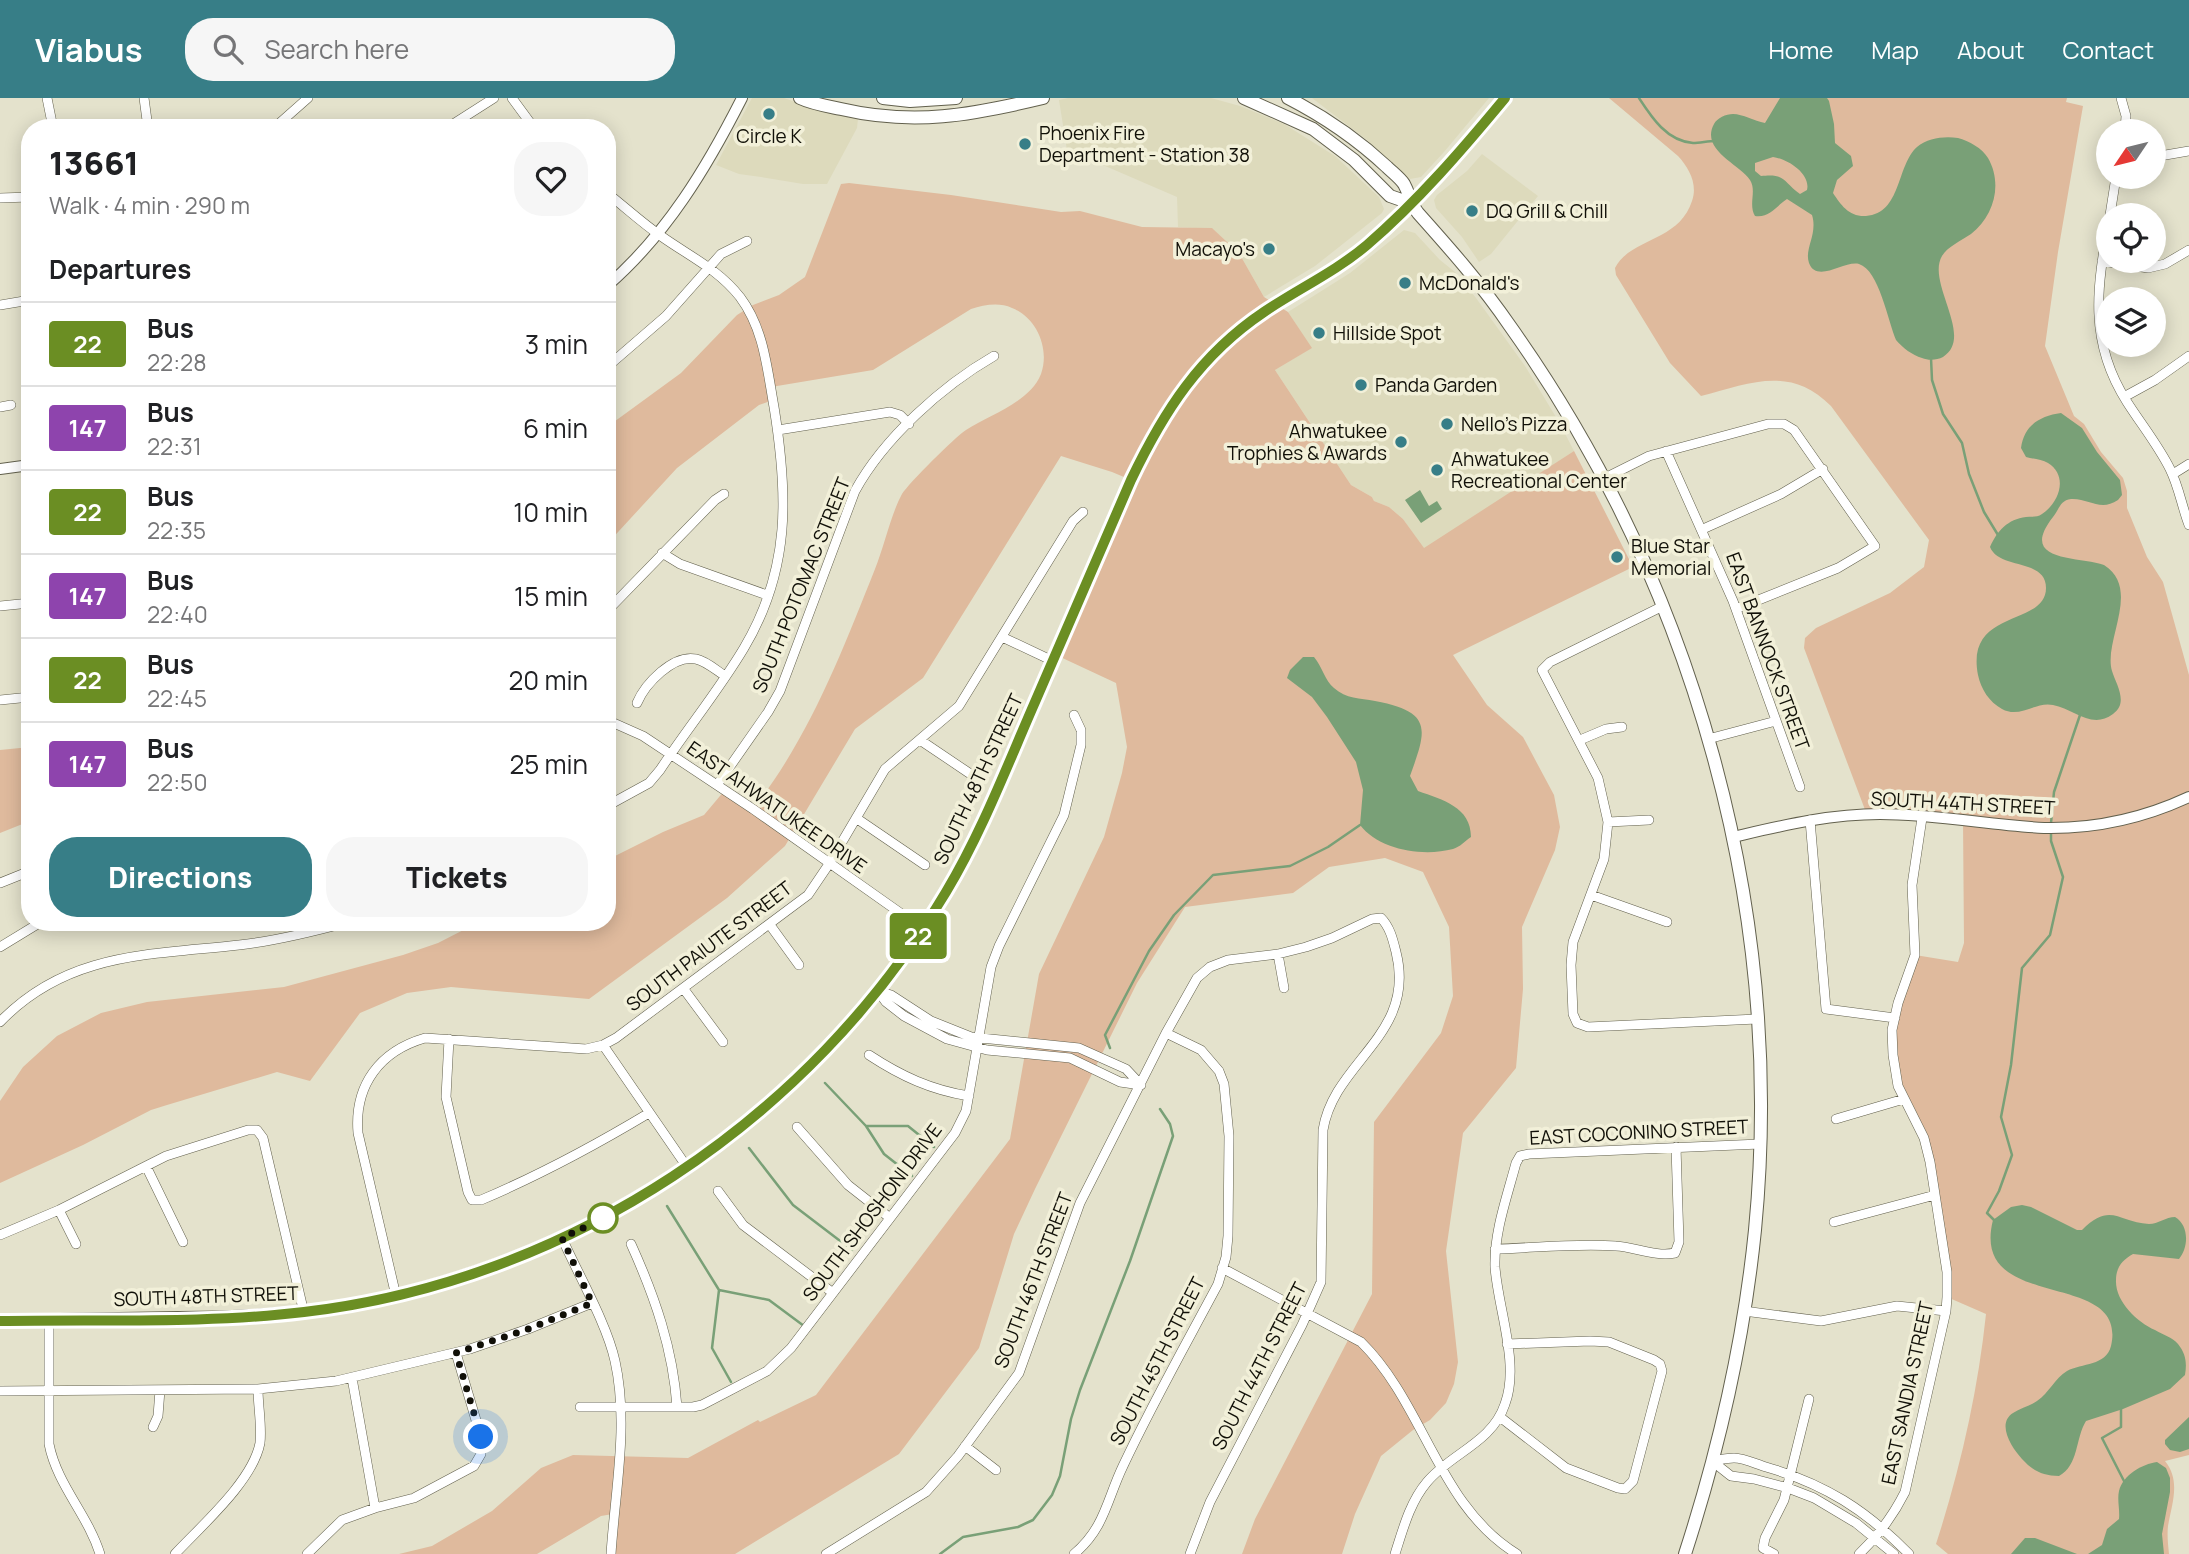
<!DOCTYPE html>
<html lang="en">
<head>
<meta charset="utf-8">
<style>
	:root { --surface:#fff; --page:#f6f6f6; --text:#202124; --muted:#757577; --line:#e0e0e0; --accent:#377e87 }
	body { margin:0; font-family:Manrope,sans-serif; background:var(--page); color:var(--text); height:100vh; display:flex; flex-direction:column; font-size:26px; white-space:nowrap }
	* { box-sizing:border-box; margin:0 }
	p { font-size:23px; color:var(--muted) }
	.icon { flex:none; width:38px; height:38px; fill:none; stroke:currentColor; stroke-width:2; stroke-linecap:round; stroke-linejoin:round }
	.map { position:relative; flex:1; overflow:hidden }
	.panel { position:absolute; left:21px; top:21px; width:595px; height:812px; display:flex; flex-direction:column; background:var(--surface); border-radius:28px; box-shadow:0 4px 18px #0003 }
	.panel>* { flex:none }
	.badge { padding:0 14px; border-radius:5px; font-size:24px; line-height:46px }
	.needle { width:46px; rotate:235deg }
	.tools { position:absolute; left:2096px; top:21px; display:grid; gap:14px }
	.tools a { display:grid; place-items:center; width:70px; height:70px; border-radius:50%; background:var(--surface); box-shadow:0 4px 18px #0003; font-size:35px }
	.you { position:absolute; width:35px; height:35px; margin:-18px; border:5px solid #fff; border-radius:50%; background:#1a73e8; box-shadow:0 0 0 10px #1a73e833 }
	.map>.badge { position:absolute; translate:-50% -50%; box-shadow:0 0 0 4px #fff }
	h2 { padding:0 28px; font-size:26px; line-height:63px }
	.round { display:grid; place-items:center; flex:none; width:74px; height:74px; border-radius:28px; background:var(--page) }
	.overview { display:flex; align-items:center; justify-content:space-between; height:119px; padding:0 28px }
	h1 { font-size:33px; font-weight:800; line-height:52px }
	.button { display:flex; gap:14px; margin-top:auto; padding:14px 28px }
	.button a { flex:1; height:80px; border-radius:28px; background:var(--accent); color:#fff; font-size:28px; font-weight:800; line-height:80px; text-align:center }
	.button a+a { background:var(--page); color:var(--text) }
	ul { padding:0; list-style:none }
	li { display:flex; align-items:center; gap:21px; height:84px; padding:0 28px; border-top:2px solid var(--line) }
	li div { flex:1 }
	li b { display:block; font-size:26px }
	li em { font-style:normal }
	li .badge { min-width:77px; font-weight:700; text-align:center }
	header { display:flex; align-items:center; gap:42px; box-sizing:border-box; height:98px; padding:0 35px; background:var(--accent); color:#fff }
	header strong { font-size:33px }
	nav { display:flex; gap:38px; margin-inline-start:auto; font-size:24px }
	.search { width:490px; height:63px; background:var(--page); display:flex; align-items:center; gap:18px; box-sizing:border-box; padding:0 24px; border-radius:28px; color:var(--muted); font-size:26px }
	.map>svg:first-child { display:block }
	.built { fill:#dddabc }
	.green { fill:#dfba9d }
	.water { fill:#79a077; fill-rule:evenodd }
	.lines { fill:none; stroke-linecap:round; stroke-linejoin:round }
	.stream { stroke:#79a077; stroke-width:2.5 }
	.minor-casing { stroke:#62604d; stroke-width:10 }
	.tertiary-casing { stroke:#62604d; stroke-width:12 }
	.secondary-casing { stroke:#62604d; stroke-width:14 }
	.minor { stroke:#fff; stroke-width:9 }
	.tertiary { stroke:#fff; stroke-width:10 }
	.secondary { stroke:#fff; stroke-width:12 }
	.line-casing { stroke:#fff; stroke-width:16 }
	.line { stroke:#6b8e23; stroke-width:10 }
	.walk { stroke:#111008; stroke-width:7; stroke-dasharray:0 12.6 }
	.poi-dot { fill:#377e87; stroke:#f2f0d9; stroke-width:2.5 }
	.stop-dot { fill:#fff; stroke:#6b8e23; stroke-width:3.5 }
	.labels { text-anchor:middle; stroke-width:7; stroke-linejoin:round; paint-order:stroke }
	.poi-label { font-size:19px; fill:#111008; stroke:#f2f0d9; text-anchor:start }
	.street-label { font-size:19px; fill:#111008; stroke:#f2f0d9 }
</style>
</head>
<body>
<header>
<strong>Viabus</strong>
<div class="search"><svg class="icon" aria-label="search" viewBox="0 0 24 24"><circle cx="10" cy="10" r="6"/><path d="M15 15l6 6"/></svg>Search here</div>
<nav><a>Home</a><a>Map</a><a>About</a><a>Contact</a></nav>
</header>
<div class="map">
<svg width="2189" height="1456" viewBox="0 0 2189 1456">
	<rect width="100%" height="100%" fill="#e4e2cc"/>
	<!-- built -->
	<path class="built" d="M752,0H784L824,14L858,21L857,30L827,86H803L761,79L739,76L716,67Z
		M1068,0H1211L1240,8L1284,26L1335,58L1379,99L1384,111L1382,115L1315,168L1264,199L1239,155L1213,131L1178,129L1177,99L1089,61L1069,65L1059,2Z
		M1312,0H1489L1444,54L1421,79L1410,81L1404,78L1367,42Z
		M1482,56L1538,98L1491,156L1479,164L1462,139L1436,110L1434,102L1437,97L1467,73Z
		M1404,132L1415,135L1440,162L1455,174L1476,200L1525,268L1559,324L1574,353L1424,451L1403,421L1389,409L1374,403L1372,399L1351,387L1275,272L1311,250L1288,214L1350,175Z"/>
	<!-- green -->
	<path class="green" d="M1609,0H2067L2066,4L2083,8L2058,154L2045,248L2074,318L2084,326L2101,354L2123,380L2127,393V410L2147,459L2163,484L2189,577V1357L2165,1363C2181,1383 2172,1405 2168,1428C2167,1437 2168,1446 2169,1456H1948L1936,1446C1960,1372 1978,1293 1986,1216L1947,1199L1930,1064L1904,1001L1892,932L1915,857L1958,864L1964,845L1963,722L1867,717L1804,550L1805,540L1816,530L1890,495L1924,469L1929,442L1831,308C1790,267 1750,285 1701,298L1670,265L1616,177L1615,170C1630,140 1679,144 1692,103C1698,86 1689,70 1678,58Z
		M849,85L951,97L1061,114L1080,113L1142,129L1212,130L1239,155L1264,199L1288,214L1312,250L1275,272L1351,387L1372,399L1374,403L1389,409L1403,421L1424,450L1574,353L1633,469L1453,557L1487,607L1523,639L1554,697L1560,729L1555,752L1522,829L1523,891L1516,970L1463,1035L1446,1153L1458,1264L1454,1286L1446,1305L1430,1322L1413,1332L1381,1358L1355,1416L1342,1456H1242L1255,1421L1372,1196L1374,1024L1441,935L1453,898L1449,829L1423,774L1385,760L1329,769L1293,795L1185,809L1137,885L1035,1091L1014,1136L979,1250L899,1356L735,1456H611L613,1416L601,1418L537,1456H399L432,1448L492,1413L541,1370L573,1357L688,1360L758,1322L760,1324L816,1297L1010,1041L1039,876L1104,739L1122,675L1127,649L1116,585L1056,557L1131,382L1112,374L1061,358L923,580L855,631L785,748L727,800L589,901L451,889L407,895L360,915L310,983L277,974L167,1007L151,1012L83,1047L0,1085V1003L23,969L57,938L101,915L147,904L284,889L403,857L438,845L479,824H607V762L663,734L704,717L725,692L753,711C809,640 842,554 875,471C884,449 891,416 902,396C909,385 955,339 966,332C990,317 1030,304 1041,276C1050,251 1037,220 1012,210C999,204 984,207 971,211L873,272L771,289L773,302L759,307L677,370L607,446V329L681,275L737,217L753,207L779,197L805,179L841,86Z
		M30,649V723L0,735V652Z"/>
	<!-- water -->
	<path class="water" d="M1780,0H1827L1829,3L1834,26L1835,45L1851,58L1853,68L1837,82L1833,95C1841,107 1849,119 1866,118C1902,115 1896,68 1917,49C1928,40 1944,38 1958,40C1969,43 1982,50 1988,60C2003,86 1994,118 1971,136C1962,142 1947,149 1942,158C1926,185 1975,239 1943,259C1937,262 1929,263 1922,260C1912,257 1903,250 1896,242C1888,223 1879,172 1859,166C1845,162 1817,186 1809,165C1804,151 1818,136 1812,117L1787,101C1776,108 1770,120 1755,118C1748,106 1757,93 1750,82C1739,66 1700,52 1714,26C1717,20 1726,16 1733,16C1743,16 1754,23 1765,25ZM1773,59C1788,61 1811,76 1807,92L1800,96C1783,84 1786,75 1761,78L1755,73V65Z
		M2061,315L2082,330L2097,354L2120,382L2122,397L2118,402C2100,414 2089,400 2071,401C2060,402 2059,412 2053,419C2017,465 2079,458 2104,467C2142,491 2103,543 2112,573C2116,586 2129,605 2113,616C2092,632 2074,611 2053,607C2036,603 2020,621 2002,611C1989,604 1981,591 1978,577C1965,510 2046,529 2046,490C2046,460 1999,472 1990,449C1997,433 2008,421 2026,419C2033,418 2037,420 2042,416C2059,405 2069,378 2048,365C2042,361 2033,361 2026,359L2021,350C2024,327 2040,318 2061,315Z
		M1420,392L1429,408L1437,403L1442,411L1421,425L1405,402Z
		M1303,559H1314C1322,568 1325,583 1334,590C1346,601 1360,600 1375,603C1433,614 1427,631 1410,678L1418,693C1443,702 1471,709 1471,739C1465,743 1460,749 1453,751C1423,759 1379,752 1360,727L1363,692L1356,664L1327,619L1312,599L1287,580L1290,572Z
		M2022,1107L2031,1109L2077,1132H2082C2111,1103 2119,1125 2149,1126C2158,1126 2166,1119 2175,1119C2189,1127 2189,1149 2179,1161L2133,1156C2122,1162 2116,1170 2116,1182C2115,1203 2137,1224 2155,1232C2163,1237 2172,1239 2178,1246C2186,1256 2187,1265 2185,1277L2170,1291L2123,1311L2086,1323C2075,1341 2079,1367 2059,1378C2043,1378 2033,1373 2022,1361C2012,1350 1996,1326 2013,1315C2020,1310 2030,1308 2037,1303C2049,1295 2055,1280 2067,1273C2082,1265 2106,1268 2111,1248C2129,1169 1969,1217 1993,1122L2011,1109Z
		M2189,1319V1351L2180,1354L2170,1352L2165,1346V1342Z
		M2157,1364L2166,1370L2170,1380V1394L2162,1436L2164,1456H2088L2102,1447L2107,1431L2119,1421C2120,1412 2117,1402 2119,1393C2123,1377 2142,1366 2157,1364Z
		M2025,1440H2035L2077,1456H2011Z"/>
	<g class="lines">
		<!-- stream -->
		<path class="stream" d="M1639,0C1652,20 1667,43 1693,45C1700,45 1708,43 1715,43
			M1931,260L1932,282L1943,316L1962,345L1969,376L1984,414L1998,437
			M2051,725L2054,694L2080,617
			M1110,950L1105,937L1149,853L1174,817L1213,777L1290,768L1328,749L1360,727
			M825,985L866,1028H908L934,1049
			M866,1028L884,1056L912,1078
			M749,1050L793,1107L852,1152
			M667,1108L719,1192L769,1202L804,1228
			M1995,1123L1987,1115L1999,1093L2012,1057L2001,1019L2011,967L2022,870L2050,837L2063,779L2051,743V732
			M719,1192L712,1250L731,1284
			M2121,1311V1329L2102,1340L2125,1385
			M940,1456L963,1439L1018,1429L1033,1422L1052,1397L1060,1378L1071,1321L1080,1292L1130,1163L1173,1038L1170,1026L1160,1011"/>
		<defs>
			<path id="minor" d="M47,0L53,30
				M144,0L148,30
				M512,0L534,30
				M2121,0L2126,18L2125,33
				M274,30L308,0
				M447,30L494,0
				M2154,59L2189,53
				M607,95C625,109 642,125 661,138C689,158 718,171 740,199C764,231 767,270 774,309C788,396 791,471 744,550C719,592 687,631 660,672L649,685L607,708
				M0,100L30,99
				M2110,117L2116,79
				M2109,123C2097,189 2088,243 2127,304C2141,326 2158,347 2170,371C2179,389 2182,409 2189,427
				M2102,163L2148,170L2165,166L2189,152
				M0,207L30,202
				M607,269L666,218L721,156L747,143
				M2124,299L2155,282L2189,258
				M0,309L11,307
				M778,332L890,314L900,317L909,326
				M1666,353L1733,503L1800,689
				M2173,376L2189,366
				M1605,380L1649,358L1768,326H1784L1794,332L1875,448L1838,470L1736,511
				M1703,431L1781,396L1823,371
				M662,455L680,466L767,497
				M0,508L30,505
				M1663,508L1550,564L1542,572L1598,680L1608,724L1604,761L1573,844L1571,867L1573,916L1577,925L1588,929L1757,921
				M607,513L715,402L724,396
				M1002,539L1053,563
				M0,602L30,599
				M637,605C645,586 673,556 696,561C706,563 716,572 725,578
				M607,622L643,638L753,711L923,831
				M1708,641L1776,623
				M920,642L969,675
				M1580,642L1606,631L1622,629
				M717,687L768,614L780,593L855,393C884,340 942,288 994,258
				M856,720L925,767
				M1810,722L1826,911L1895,920
				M1608,724L1649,722
				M0,785L30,773
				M1591,797L1667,824
				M770,827L799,867
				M0,849L41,824
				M1278,856L1284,890
				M683,890L723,944
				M878,893L891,897L931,923L971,939L1079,950L1126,971L1141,987
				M878,893L886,904L904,918L947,941L987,952L1070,960L1120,984L1141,987
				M0,924C67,854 150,857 239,847C276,843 312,834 349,824
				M449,941L446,999L468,1094L472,1102H481C540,1077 594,1048 649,1015
				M603,947L687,1069
				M869,957C901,978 931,992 969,998
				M1836,1021L1904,1001
				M797,1029L848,1087L890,1120
				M146,1068L183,1144
				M718,1093L743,1127L833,1195
				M59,1112L76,1146
				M1834,1124L1935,1097
				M0,1137L59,1112L166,1058L248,1032H257L263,1040L304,1215
				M562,1140C578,1176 607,1226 615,1263C629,1326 615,1393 611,1456
				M631,1146C655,1199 673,1251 677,1309
				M1495,1151C1535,1150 1576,1145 1616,1148C1635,1149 1655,1159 1675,1155L1679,1144L1676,1049
				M1222,1170L1361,1244C1425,1307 1438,1408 1517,1456
				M396,1198L358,1035C354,987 380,953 425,940L586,951L603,947L616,940L808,797L829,766L885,671L959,608L1073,423L1083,414
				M1744,1213L1821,1223L1897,1208L1946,1213
				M49,1222V1346C57,1387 88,1417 100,1456
				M352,1280L375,1410
				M0,1293L258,1291L336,1283L470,1251L528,1231L592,1205
				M580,1309H693L702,1307L767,1273L791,1250L955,1035L966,1013L991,869L999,848L1064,717L1081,647V632L1074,617
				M1500,1319L1566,1370L1618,1390L1625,1391L1633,1383L1662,1273L1660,1266L1654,1262L1609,1244L1590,1243L1507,1246
				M153,1329L158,1318L160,1292
				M965,1348L996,1372
				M1712,1363C1719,1362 1727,1360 1734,1360C1744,1360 1756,1366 1766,1369C1825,1386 1866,1412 1909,1456
				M1712,1363L1731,1378L1754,1381L1788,1390L1814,1400L1856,1425L1894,1456
				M175,1456C201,1428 253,1383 260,1345C262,1328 258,1308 258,1291
				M307,1456L342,1422L375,1410L414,1400L474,1368L481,1356V1339L456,1255
				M826,1456L926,1394L958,1358L1019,1275L1080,1105L1166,935L1197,880L1210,869L1228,862L1278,856L1306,849L1332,840L1372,821L1381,820C1390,829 1393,842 1396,854C1417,937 1334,963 1323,1032L1321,1184L1302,1227L1210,1404L1190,1456
				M1074,1456C1105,1430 1107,1401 1123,1368C1152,1306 1186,1246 1218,1186L1226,1159L1228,1138L1229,1038L1224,986L1219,973L1201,952L1166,935
				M1395,1456C1403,1431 1410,1404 1427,1384C1451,1355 1492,1345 1505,1306C1520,1266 1498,1211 1495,1169C1494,1134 1507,1099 1516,1065L1520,1058L1529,1056L1760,1046
				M1774,1456L1763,1450L1765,1440L1784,1402L1809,1301
				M1859,1456C1879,1437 1893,1418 1905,1394L1946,1213L1947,1199V1174L1930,1064L1924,1040L1898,988L1893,957L1892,932L1898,905L1915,857L1912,787L1922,720"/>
			<path id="tertiary" d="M607,188C667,136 707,69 742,0
				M0,371L30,367
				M1733,739C1781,728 1829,716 1880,716C1935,716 1990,727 2044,730C2094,731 2144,720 2189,699"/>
			<path id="secondary" d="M800,0C813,6 827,8 841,11C914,28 972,17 1043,0
				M883,0L910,3L956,0
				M1244,0L1313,31L1354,62L1390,98L1410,105
				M1288,0C1325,19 1357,41 1387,69C1392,74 1400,80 1404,86C1410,97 1410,105 1418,115C1451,152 1482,187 1510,228C1694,487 1786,814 1755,1132C1744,1241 1719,1351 1685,1456
				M0,1223C60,1222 119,1221 179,1220C221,1220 262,1219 304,1214C568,1182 810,1023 946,794C982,734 1007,668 1035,604C1067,530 1099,456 1131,382C1163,313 1200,257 1264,214C1298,191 1335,174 1367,147C1418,103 1462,52 1505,0"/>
		</defs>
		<!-- minor casing -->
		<use href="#minor" class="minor-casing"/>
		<!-- tertiary casing -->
		<use href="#tertiary" class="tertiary-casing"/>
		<!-- secondary casing -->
		<use href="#secondary" class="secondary-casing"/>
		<!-- minor -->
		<use href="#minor" class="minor"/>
		<!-- tertiary -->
		<use href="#tertiary" class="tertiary"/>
		<!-- secondary -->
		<use href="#secondary" class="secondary"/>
	</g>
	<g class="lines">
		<defs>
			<path id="line" d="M0,1223C100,1221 205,1226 304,1214C568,1183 810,1023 946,794C982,734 1007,668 1035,604C1067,530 1099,456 1131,382C1164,313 1200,257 1264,214C1298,191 1335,174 1367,147C1418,103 1462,52 1505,0"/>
		</defs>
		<!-- line casing -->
		<use href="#line" class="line-casing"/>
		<!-- line -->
		<use href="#line" class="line"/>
		<!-- walk -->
		<path class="walk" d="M481,1339L456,1255L528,1231L592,1205L562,1140L606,1119L603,1120"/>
	</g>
	<!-- markers -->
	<g class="poi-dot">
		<circle cx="769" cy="16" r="7"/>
		<circle cx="1025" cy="46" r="7"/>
		<circle cx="1472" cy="113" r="7"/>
		<circle cx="1269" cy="151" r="7"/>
		<circle cx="1405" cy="185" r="7"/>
		<circle cx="1319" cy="235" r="7"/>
		<circle cx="1361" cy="287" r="7"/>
		<circle cx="1447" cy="326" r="7"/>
		<circle cx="1401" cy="344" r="7"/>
		<circle cx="1437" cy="372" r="7"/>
		<circle cx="1617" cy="459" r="7"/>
	</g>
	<circle class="stop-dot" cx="603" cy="1120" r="14"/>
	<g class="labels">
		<!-- poi labels -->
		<g class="poi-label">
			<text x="1039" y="42">Phoenix Fire<tspan x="1039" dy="22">Department - Station 38</tspan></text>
			<text x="769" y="45" text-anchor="middle">Circle K</text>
			<text x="1486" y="120">DQ Grill &amp; Chill</text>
			<text x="1255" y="158" text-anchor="end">Macayo's</text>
			<text x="1419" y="192">McDonald's</text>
			<text x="1333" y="242">Hillside Spot</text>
			<text x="1375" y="294">Panda Garden</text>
			<text x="1461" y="333">Nello's Pizza</text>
			<text x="1387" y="340" text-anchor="end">Ahwatukee<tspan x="1387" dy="22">Trophies &amp; Awards</tspan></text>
			<text x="1451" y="368">Ahwatukee<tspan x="1451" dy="22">Recreational Center</tspan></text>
			<text x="1631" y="455">Blue Star<tspan x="1631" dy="22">Memorial</tspan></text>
		</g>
		<!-- street labels -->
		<g class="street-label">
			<text transform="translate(801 487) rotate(-68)" y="7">SOUTH POTOMAC STREET</text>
			<text transform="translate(1768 553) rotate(70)" y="7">EAST BANNOCK STREET</text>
			<text transform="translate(978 681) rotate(-65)" y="7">SOUTH 48TH STREET</text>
			<text transform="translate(1963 705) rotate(3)" y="7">SOUTH 44TH STREET</text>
			<text transform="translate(777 709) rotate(35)" y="7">EAST AHWATUKEE DRIVE</text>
			<text transform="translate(709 848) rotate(-37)" y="7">SOUTH PAIUTE STREET</text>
			<text transform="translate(1639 1034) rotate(-3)" y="7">EAST COCONINO STREET</text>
			<text transform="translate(872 1114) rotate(-53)" y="7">SOUTH SHOSHONI DRIVE</text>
			<text transform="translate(1033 1182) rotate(-69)" y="7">SOUTH 46TH STREET</text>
			<text transform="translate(206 1198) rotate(-2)" y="7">SOUTH 48TH STREET</text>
			<text transform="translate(1157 1263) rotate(-63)" y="7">SOUTH 45TH STREET</text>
			<text transform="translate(1259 1268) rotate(-63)" y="7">SOUTH 44TH STREET</text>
			<text transform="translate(1907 1295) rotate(-78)" y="7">EAST SANDIA STREET</text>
		</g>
	</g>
</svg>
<div class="tools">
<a><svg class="needle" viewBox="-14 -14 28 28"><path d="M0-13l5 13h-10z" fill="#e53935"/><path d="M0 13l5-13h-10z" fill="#757577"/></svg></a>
<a><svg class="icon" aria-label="locate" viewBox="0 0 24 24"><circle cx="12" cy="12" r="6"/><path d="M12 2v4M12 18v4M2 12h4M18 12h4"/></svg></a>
<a><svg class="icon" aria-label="layers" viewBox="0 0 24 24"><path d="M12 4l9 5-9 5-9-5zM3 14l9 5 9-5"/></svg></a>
</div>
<div class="you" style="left:481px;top:1339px"></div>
<b class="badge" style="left:918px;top:838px;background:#6b8e23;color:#fff">22</b>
<section class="panel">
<div class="overview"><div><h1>13661</h1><p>Walk · 4 min · 290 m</p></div><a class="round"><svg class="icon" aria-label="heart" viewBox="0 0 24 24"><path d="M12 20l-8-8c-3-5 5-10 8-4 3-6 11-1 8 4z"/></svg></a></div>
<h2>Departures</h2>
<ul>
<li><span class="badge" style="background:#6b8e23;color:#fff">22</span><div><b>Bus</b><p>22:28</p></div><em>3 min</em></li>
<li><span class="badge" style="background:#8e44ad;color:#fff">147</span><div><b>Bus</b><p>22:31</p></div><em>6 min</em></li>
<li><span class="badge" style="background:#6b8e23;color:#fff">22</span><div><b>Bus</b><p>22:35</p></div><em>10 min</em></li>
<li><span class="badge" style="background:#8e44ad;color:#fff">147</span><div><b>Bus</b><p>22:40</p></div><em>15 min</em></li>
<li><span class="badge" style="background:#6b8e23;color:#fff">22</span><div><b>Bus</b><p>22:45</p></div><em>20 min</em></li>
<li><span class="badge" style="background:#8e44ad;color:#fff">147</span><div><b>Bus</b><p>22:50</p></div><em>25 min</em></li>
</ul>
<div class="button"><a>Directions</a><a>Tickets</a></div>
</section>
</div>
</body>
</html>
